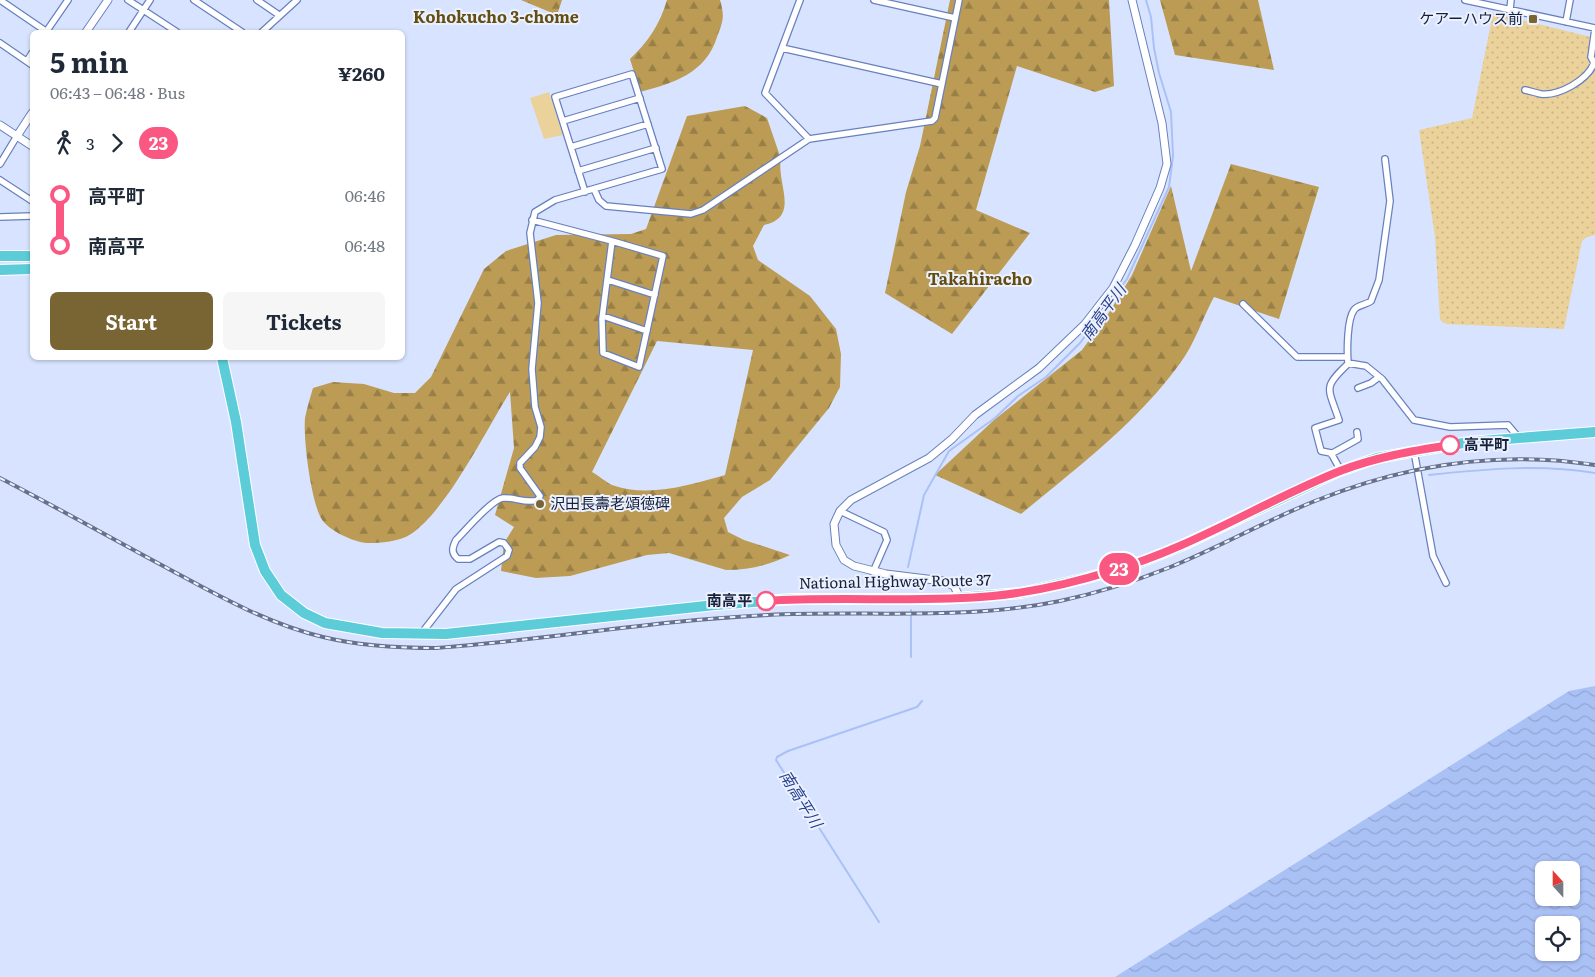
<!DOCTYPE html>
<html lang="en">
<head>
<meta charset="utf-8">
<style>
	:root { --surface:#fff; --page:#f6f6f7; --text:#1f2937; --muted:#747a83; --accent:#796433 }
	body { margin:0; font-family:Literata,"Noto Sans JP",serif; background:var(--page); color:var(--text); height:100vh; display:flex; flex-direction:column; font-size:19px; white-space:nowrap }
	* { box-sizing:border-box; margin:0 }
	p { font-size:16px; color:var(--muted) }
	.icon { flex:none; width:28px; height:28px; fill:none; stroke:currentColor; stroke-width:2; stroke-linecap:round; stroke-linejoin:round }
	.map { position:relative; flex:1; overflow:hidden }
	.side { position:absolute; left:30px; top:30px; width:375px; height:330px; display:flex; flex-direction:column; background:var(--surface); border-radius:8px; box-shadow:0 1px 4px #0004 }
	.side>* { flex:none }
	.badge { padding:0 10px; border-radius:16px; font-size:18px; line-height:32px }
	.needle { width:32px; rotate:339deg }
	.buttons { position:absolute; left:1535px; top:861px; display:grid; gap:10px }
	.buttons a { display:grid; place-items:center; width:45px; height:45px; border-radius:8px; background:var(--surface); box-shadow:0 1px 4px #0004; font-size:25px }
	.map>.badge { position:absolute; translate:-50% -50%; box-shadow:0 0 0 2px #fff }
	.legs { display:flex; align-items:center; gap:8px; height:55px; padding:0 20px; font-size:16px }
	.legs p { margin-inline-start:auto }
	.head { display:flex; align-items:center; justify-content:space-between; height:85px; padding:0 20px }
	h1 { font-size:28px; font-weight:700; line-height:38px }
	.cta { display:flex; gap:10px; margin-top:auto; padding:10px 20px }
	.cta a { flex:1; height:58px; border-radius:8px; background:var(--accent); color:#fff; font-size:20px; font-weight:700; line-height:58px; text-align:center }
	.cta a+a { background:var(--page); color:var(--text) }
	ul { padding:0 20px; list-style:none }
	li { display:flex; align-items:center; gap:18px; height:50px; font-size:19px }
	li i { display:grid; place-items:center; width:8px; height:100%; margin:0 6px; background:currentColor }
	li i::after { content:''; width:12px; height:12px; margin:-6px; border:4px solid; border-radius:50%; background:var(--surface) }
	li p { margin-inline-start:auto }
	li:first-child i { background:linear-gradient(#0000 50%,currentColor 0) }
	li:last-child i { background:linear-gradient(currentColor 50%,#0000 0) }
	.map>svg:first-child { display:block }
	.grass { fill:url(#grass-dots) }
	.forest { fill:url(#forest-firs); fill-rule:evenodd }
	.park { fill:#ebd29a }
	.water { fill:url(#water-waves); fill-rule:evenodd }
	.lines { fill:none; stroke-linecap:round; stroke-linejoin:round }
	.stream { stroke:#aac1f6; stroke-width:2 }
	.minor-casing { stroke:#6881be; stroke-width:8 }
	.tertiary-casing { stroke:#6881be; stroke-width:9 }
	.trunk-casing { stroke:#fff; stroke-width:12 }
	.minor { stroke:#fff; stroke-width:5.5 }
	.tertiary { stroke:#fff; stroke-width:7 }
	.trunk { stroke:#5bccd8; stroke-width:10 }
	.rail-casing { stroke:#67718b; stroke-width:4 }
	.rail { stroke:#ebf1ff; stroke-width:2; stroke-dasharray:5.5; stroke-linecap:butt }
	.line-1-casing { stroke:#fff; stroke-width:11 }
	.line-1 { stroke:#fa5882; stroke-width:8 }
	.poi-dot { fill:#796433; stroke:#ebf1ff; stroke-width:2 }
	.stop-1-dot { fill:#fff; stroke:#fa5882; stroke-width:2.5 }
	.labels { text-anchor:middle; stroke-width:4; stroke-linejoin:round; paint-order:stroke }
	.poi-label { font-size:15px; fill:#18213a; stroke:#ebf1ff; text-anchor:end }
	.stop-label { font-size:15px; font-weight:bold; fill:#18213a; stroke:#ebf1ff; text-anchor:start }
	.street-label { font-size:15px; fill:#18213a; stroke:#ebf1ff }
	.neighbourhood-label { font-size:16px; font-weight:bold; fill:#634d11; stroke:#ebf1ff }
	.water-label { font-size:16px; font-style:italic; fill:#28418d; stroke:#ebf1ff }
</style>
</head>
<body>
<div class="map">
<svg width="1595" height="977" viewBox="0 0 1595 977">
	<defs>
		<pattern id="grass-dots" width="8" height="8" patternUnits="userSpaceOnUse" patternTransform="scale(1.25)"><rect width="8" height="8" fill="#ebd29a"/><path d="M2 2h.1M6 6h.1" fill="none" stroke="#c9b485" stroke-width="1.8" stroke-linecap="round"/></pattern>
		<pattern id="forest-firs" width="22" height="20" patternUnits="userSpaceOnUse" patternTransform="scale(1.25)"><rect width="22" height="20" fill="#bc9c54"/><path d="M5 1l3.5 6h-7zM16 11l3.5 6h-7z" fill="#987f47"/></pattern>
		<pattern id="water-waves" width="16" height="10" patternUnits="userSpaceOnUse" patternTransform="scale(1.25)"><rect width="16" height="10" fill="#aac1f6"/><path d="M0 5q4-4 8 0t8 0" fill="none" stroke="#92a6d4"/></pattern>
	</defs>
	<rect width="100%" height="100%" fill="#d8e4ff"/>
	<!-- grass -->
	<path class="grass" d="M1493,13L1595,38V235L1587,237L1582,241L1564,329L1446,324L1440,320L1435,237L1419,130L1472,118Z"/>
	<!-- forest -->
	<path class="forest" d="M521,0H562L557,15Z
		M667,0H720C725,17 723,21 717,37C706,73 674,83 640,92L630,59C648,42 660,24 667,0Z
		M950,0H1109L1114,86L1095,92L1017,66L976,210L1030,233L952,334L885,293L906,192L920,146Z
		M1160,0H1258L1274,70L1175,55Z
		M745,106L767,118L781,159C776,183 801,217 764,225L753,246L758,260L810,296L836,329L841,354L840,387L829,408L770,480L742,497L724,518L728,532L744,540L790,555C769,565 750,570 726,570L669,553L647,555L570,576L536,578L501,571L504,543L514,527L495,515L514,448L510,392C486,430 447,510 411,534C399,542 381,543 367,543C354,542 328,531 321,518C311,500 303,439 305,418C307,408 310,398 313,388L333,382L364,384L394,393H415L431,377L484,269L506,251L556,235L631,234L646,229L687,116ZM657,341L753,350L725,475C690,485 648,498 612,485C606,482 599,476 592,472Z
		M1231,164L1319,187L1279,319L1214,297C1203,317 1195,343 1181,362C1138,422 1078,467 1021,514L935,475L994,420L1082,350L1110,311L1132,275L1171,186L1191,271Z"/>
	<!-- park -->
	<path class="park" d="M549,92L563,135L544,139L530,98Z"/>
	<!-- water -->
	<path class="water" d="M1595,686V977H1115L1569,691ZM1544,870H1571V898H1544ZM1544,925H1571V952H1544Z"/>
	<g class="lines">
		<!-- stream -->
		<path class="stream" d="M1429,475C1485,469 1539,464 1595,473
			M908,567L924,495L949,451L995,418L1018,396L1046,377L1080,343L1127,279L1169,187L1173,156L1171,112L1159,73L1154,48L1151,17L1146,0
			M909,584V587
			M911,610V657
			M879,922L776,760L777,757L788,751L917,707L922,701"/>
		<defs>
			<path id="minor" d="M0,0L47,32
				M128,0L177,32
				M194,0L242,32
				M257,0L279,15
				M800,0L765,93L809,139
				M874,0L955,18
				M1465,0L1595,28
				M1510,9L1511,0
				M1566,22L1570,0
				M46,32L68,0
				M129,32L150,0
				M262,32L297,0
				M0,43L32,65
				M782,48L942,84
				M27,61L32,53
				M1525,90C1530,91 1536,93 1541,94C1559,96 1588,80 1594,63L1591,57L1595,29
				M563,121L640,98
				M571,147L648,124
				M1385,159L1390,201L1379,280L1371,301C1366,305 1357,305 1354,310C1347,319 1347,351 1348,363L1366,366L1382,379L1414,420L1450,427L1508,425L1519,438
				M0,164L17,136
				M578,171L656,148
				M0,180L32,201
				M594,189L599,200L606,206L691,214L703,210L809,139L932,121L935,118L959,0
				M0,217L32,216
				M532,220L612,241
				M612,241L663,256L639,367L603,353L602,319Z
				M608,280L655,295
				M1243,304L1297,357H1347
				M603,316L647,331
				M1358,388L1371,383L1379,377
				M1414,451L1433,556L1446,583
				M1331,454L1358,439L1357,432
				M1341,471L1331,453L1321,451L1315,428L1339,420C1328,387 1322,388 1349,363
				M840,511L884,532L887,540L873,572
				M421,634L456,589L507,556L509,550L504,543L499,542L470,559H458C451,553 452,548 456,540C465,531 492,499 503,498C515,497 526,504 538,500L540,496L520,468V463L535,447L540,437L541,427L535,407L532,369L538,303L530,233L535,212L555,200L662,169L632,74L555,97L585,192"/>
			<path id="tertiary" d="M86,32L108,0
				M0,125L32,146
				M17,136L32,113
				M960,598L954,586L943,581L886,574L854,566L844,560L836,545L834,524L840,511L851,500L929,458L952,439L975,415L1039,368L1085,324L1113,288L1135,245L1160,188L1167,164L1162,123L1132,0"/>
			<path id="trunk" d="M0,256H32
				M0,270L32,269
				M222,358L236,422L255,545L265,571L281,595L304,613L325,623L382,633L446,634L715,605L792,599H943L1021,593L1087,578L1136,564L1181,546L1337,472L1377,458L1469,442L1595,432"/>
		</defs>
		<!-- minor casing -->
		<use href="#minor" class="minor-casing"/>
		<!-- tertiary casing -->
		<use href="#tertiary" class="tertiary-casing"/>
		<!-- trunk casing -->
		<use href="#trunk" class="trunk-casing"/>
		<!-- minor -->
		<use href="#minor" class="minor"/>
		<!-- tertiary -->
		<use href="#tertiary" class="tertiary"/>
		<!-- trunk -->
		<use href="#trunk" class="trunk"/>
		<defs>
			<path id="rail" d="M0,478C56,507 111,538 167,568C217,595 268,624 323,637C360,646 398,648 436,648C547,640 657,620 768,615C866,610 963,621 1060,601C1097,593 1133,582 1168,568C1218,548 1265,521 1315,501C1404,465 1499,450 1595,465"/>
		</defs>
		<!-- rail casing -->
		<use href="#rail" class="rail-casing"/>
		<!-- rail -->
		<use href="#rail" class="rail"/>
	</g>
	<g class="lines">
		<defs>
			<path id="line-1" d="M766,601C841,596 918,603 993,596C1033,592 1073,583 1111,571C1192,548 1262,502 1340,471C1376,457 1412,451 1450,445"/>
		</defs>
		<!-- line-1 casing -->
		<use href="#line-1" class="line-1-casing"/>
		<!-- line-1 -->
		<use href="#line-1" class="line-1"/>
	</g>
	<!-- markers -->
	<g class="poi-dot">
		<rect x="1528" y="14" width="10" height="10" rx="2.5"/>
		<circle cx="540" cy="504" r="5"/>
	</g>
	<g class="stop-1-dot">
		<circle cx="1450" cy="445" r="9"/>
		<circle cx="766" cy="601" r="9"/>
	</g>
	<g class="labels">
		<!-- poi labels -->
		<g class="poi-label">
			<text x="1523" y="24">ケアーハウス前</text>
			<text x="550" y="509" text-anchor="start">沢田長壽老頌徳碑</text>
		</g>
		<!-- stop labels -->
		<g class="stop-label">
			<text x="1464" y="450">高平町</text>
			<text x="752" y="606" text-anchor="end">南高平</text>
		</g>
		<!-- street labels -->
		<g class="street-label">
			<text transform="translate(895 582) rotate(-1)" y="5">National Highway Route 37</text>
		</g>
		<!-- neighbourhood labels -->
		<g class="neighbourhood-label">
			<text x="496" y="23">Kohokucho 3-chome</text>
			<text x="980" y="285">Takahiracho</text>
		</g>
		<!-- water labels -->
		<g class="water-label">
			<text transform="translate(1103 312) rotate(-54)" y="6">南高平川</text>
			<text transform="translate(801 799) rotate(58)" y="6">南高平川</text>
		</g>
	</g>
</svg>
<div class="buttons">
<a><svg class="needle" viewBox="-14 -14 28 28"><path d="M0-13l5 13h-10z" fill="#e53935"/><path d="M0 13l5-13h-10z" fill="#747a83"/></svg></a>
<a><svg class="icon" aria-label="locate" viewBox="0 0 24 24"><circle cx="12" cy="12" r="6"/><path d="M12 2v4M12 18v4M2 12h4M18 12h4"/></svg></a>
</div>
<b class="badge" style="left:1119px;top:569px;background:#fa5882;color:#fff">23</b>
<section class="side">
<div class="head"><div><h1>5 min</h1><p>06:43 – 06:48 · Bus</p></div><b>¥260</b></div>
<div class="legs"><svg class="icon" aria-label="walk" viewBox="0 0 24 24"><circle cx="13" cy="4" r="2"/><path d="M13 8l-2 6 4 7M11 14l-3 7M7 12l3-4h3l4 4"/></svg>3<svg class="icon" aria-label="forward" viewBox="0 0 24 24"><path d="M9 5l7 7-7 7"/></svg><b class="badge" style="background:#fa5882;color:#fff">23</b></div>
<ul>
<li><i style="color:#fa5882"></i><b>高平町</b><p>06:46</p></li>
<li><i style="color:#fa5882"></i><b>南高平</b><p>06:48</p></li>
</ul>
<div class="cta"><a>Start</a><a>Tickets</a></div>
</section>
</div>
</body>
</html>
